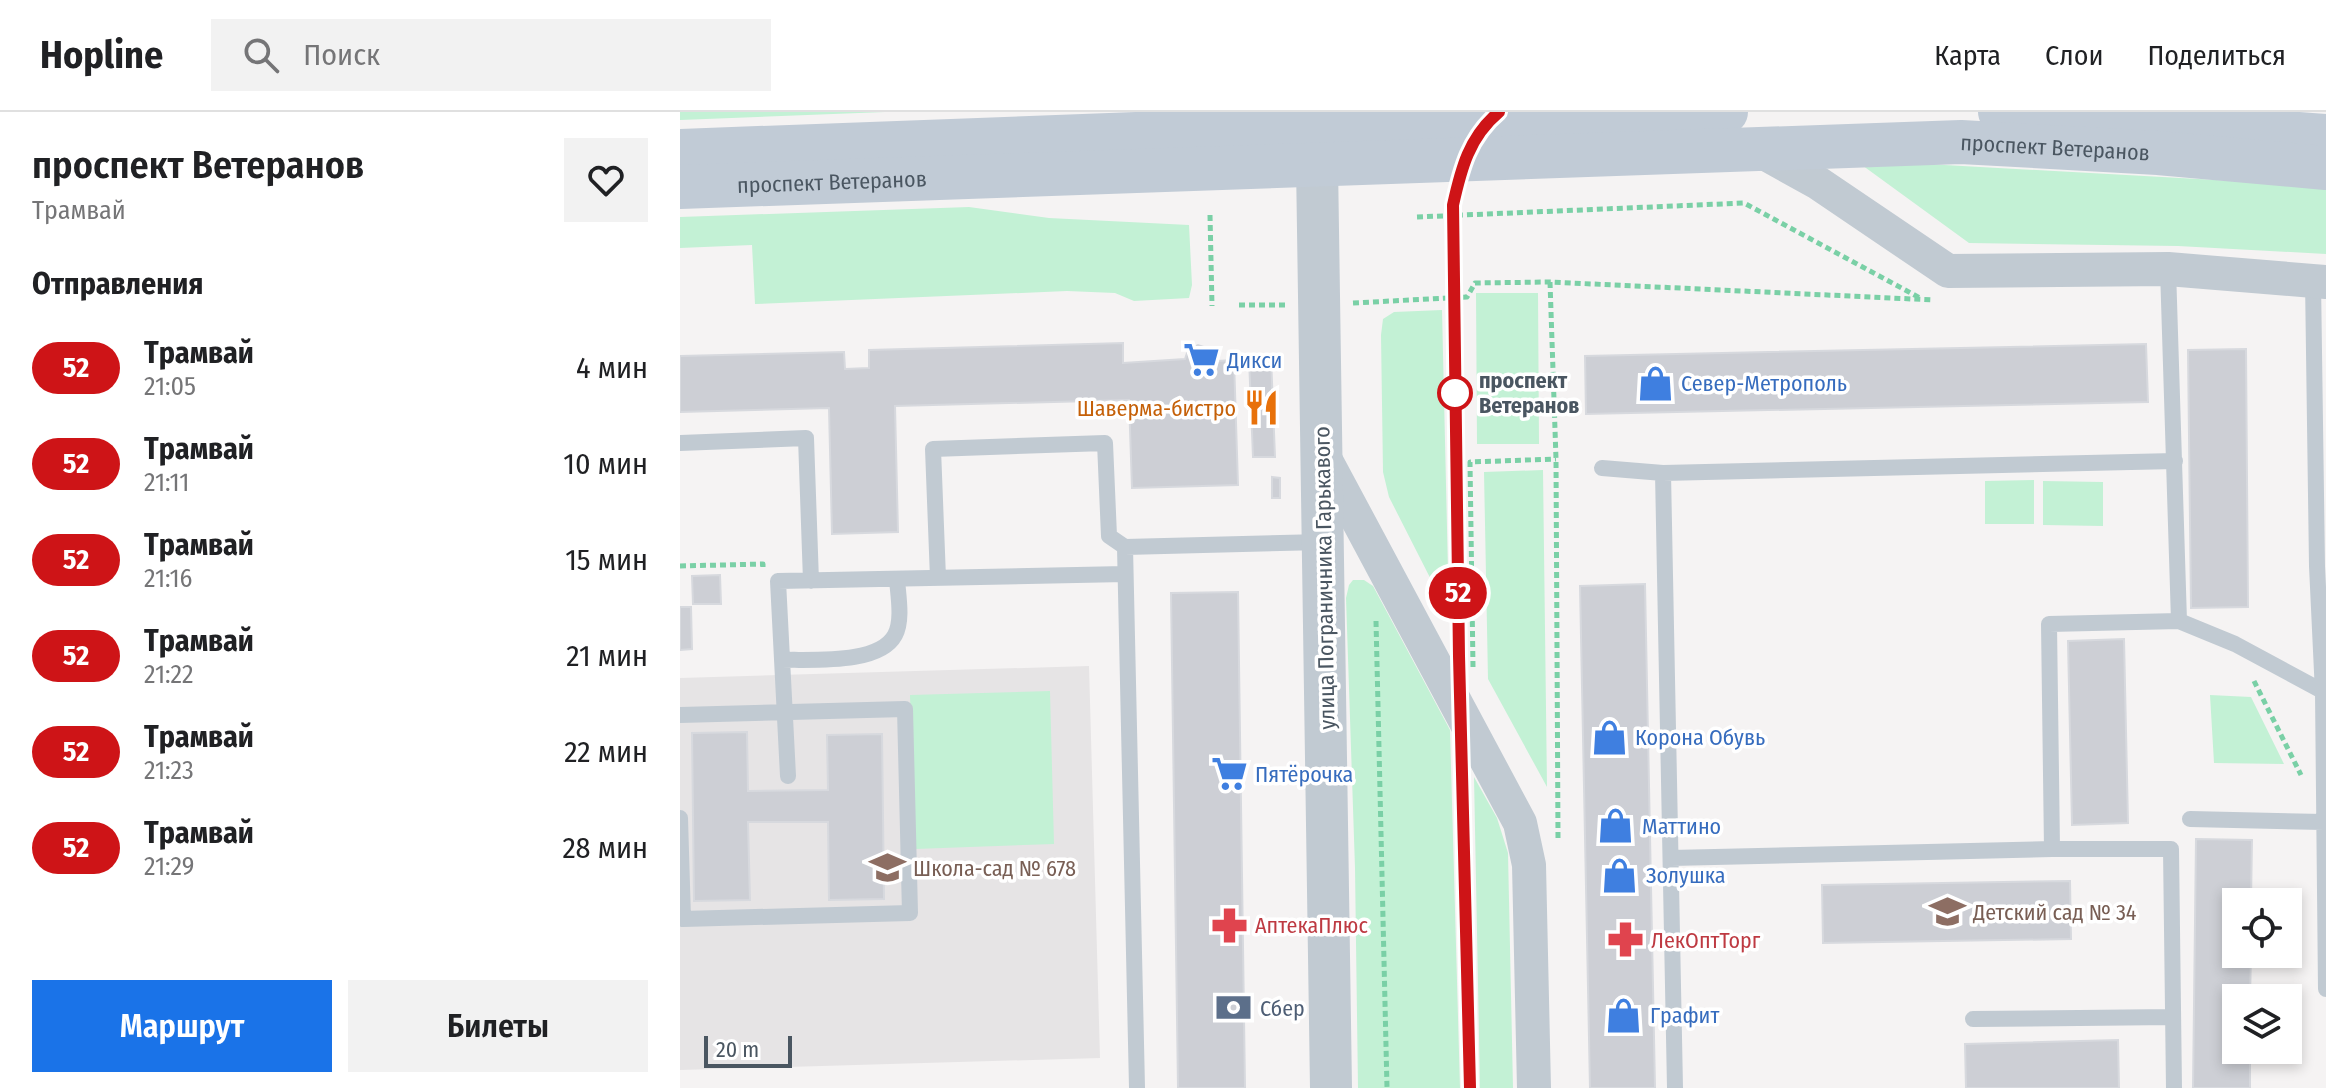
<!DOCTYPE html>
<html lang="ru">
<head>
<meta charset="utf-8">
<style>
	:root { --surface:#fff; --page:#f2f2f2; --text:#202124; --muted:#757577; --line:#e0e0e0; --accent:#1a73e8 }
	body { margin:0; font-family:"Fira Sans Condensed",sans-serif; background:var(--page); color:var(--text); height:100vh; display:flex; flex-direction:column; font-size:30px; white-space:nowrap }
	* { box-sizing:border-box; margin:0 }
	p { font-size:26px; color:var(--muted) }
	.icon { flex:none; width:44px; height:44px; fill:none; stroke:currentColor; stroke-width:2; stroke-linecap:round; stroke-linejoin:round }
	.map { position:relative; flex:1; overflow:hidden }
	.side { display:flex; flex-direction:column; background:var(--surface); width:680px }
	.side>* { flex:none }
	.badge { padding:0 16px; border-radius:26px; font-size:28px; line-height:52px }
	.fabs { position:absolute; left:1542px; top:776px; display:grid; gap:16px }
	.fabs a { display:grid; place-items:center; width:80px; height:80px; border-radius:0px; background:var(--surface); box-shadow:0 4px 12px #0003; font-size:40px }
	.scale { position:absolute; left:24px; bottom:20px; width:88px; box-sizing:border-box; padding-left:8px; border:4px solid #4a5661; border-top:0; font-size:22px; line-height:28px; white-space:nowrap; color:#4a5661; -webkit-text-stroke:6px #fff; paint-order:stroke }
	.map>.badge { position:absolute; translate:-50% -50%; box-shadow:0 0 0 4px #fff }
	h2 { padding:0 32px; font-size:30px; line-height:72px }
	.round { display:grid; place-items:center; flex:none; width:84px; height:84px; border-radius:0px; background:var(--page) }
	.headline { display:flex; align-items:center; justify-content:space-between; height:136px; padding:0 32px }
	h1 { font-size:38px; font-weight:600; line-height:60px }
	.button { display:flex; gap:16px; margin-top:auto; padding:16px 32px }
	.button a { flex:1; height:92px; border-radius:0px; background:var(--accent); color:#fff; font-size:32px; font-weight:600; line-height:92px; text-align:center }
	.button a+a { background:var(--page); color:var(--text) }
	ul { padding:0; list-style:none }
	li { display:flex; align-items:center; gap:24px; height:96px; padding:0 32px }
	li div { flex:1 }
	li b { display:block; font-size:30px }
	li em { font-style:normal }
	li .badge { min-width:88px; font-weight:700; text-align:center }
	header { display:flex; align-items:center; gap:48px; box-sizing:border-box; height:112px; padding:0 40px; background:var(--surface); border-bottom:2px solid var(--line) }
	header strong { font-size:38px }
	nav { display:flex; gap:44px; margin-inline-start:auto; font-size:28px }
	.search { width:560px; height:72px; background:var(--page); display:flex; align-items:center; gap:20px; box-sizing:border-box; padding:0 28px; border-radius:0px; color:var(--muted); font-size:30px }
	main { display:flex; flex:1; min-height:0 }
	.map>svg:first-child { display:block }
	.education { fill:#e6e4e5 }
	.green { fill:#c3f1d5 }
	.building { fill:#cdcfd5; stroke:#d7d9de; stroke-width:2 }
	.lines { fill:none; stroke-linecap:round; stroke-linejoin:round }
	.path { stroke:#7ad0a6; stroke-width:5; stroke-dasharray:6 4; stroke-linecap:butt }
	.service { stroke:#c1cad2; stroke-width:16 }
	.minor { stroke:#c1cad2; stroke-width:34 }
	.tertiary { stroke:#c1cad2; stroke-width:42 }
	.secondary { stroke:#c1cbd6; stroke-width:44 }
	.tram { stroke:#b5b8bd; stroke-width:2 }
	.line-casing { stroke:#fff; stroke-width:18 }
	.line { stroke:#ce1417; stroke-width:12 }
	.stop-dot { fill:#fff; stroke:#ce1417; stroke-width:4 }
	.labels { text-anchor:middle; stroke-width:7; stroke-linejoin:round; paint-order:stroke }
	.street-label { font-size:22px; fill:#4a5661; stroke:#fff }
	.shop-label { font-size:22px; fill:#366cbe; stroke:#fff; text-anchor:start }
	.stop-label { font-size:22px; font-weight:bold; fill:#4a5661; stroke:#fff; text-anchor:start }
	.food-label { font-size:22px; fill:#c56008; stroke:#fff; text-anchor:end }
	.education-label { font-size:22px; fill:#785e54; stroke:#fff; text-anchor:start }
	.health-label { font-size:22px; fill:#be3a42; stroke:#fff; text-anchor:start }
	.service-label { font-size:22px; fill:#4e5e75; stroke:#fff; text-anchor:start }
</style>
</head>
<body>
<header>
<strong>Hopline</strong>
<div class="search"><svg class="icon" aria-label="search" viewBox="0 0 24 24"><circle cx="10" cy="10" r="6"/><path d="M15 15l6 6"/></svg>Поиск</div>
<nav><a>Карта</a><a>Слои</a><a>Поделиться</a></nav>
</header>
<main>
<section class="side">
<div class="headline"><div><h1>проспект Ветеранов</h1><p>Трамвай</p></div><a class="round"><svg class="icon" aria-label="heart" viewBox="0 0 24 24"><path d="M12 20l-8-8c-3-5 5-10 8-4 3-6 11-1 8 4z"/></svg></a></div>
<h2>Отправления</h2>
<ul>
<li><span class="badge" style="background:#ce1417;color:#fff">52</span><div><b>Трамвай</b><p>21:05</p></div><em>4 мин</em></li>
<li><span class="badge" style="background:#ce1417;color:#fff">52</span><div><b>Трамвай</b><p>21:11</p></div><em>10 мин</em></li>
<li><span class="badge" style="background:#ce1417;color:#fff">52</span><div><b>Трамвай</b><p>21:16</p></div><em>15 мин</em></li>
<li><span class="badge" style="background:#ce1417;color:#fff">52</span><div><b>Трамвай</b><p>21:22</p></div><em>21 мин</em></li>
<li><span class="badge" style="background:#ce1417;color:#fff">52</span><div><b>Трамвай</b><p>21:23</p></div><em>22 мин</em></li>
<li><span class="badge" style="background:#ce1417;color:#fff">52</span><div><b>Трамвай</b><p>21:29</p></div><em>28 мин</em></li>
</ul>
<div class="button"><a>Маршрут</a><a>Билеты</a></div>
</section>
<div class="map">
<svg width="1646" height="976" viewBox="0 0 1646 976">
	<rect width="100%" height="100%" fill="#f5f3f3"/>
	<!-- education -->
	<path class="education" d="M409,554L420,946L0,958V566Z"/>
	<!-- green -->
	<path class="green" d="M0,0H205L0,8Z
		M1175,48L1646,74V142L1498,134L1289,131Z
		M289,95L369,106L509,113L512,173L509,186L454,189L435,181L387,179L75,192L72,133L0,136V105Z
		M796,181H858L859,332H797Z
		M762,198L769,503L709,385L703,360L701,223L703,207L714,200Z
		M863,358L867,675L808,567L804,360Z
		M1354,368V412H1305V369Z
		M1363,369L1423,370V414L1363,413Z
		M673,468H684L693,474L770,618L780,976H678L675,756L666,486L669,473Z
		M370,579L374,732L235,737L230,583Z
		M1530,583L1571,585L1604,652L1534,651Z
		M794,665L817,706L828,741L833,976H800Z"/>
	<!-- building -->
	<path class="building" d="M443,231V251L505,247L508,238L518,233L530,237L537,249L554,248L558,373L452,376L449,288L215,294L218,420L152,422L149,296L0,300V244L164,240L165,257L189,256V238Z
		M1466,232L1468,290L906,302L905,244Z
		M1566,237L1568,495L1511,496L1508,238Z
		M591,245L595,345H573L569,246Z
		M592,365L600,366V386H592Z
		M40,463L41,492H13L12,464Z
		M965,472L975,976H910L900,474Z
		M558,480L565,976H498L491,481Z
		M0,495H11L12,537L0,538Z
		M1444,527L1448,711L1392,713L1388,529Z
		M67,620L68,679L148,678L147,623L202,622L204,787L149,788L148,710H68L70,788L14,789L12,621Z
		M1516,727L1572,728L1571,790H1556V842H1571L1570,886H1556V938H1570V976H1513Z
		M1390,769L1391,827L1143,831L1142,773Z
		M1438,928L1439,976H1286L1285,932Z"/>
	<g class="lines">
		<!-- path -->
		<path class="path" d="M530,103L532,194
			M737,105L1064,91L1240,186
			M870,170L876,347L878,726
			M673,191L787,185L795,171L870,170L1254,188
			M559,193H605
			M0,454L83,452V455
			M696,509L707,976
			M793,555L790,350L876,347
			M1574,569L1621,663"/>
		<!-- service -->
		<path class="service" d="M1488,157L1499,509
			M1633,168L1637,454L1643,581L1646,877
			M0,331L126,326L131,469
			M922,356L983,361L1495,349
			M983,361L995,976
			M258,466L253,337L425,331L429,424L445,435
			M102,548C132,547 199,553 215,523C223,508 218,483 217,467
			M0,603L225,597L230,801L3,807L0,706
			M108,664L98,469L445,462
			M1510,707L1644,710
			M1372,737H1491L1494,976
			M991,746L1372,737L1369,512L1499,509L1555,532L1646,581
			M1293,907L1492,905
			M457,976L445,435L642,430"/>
		<!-- minor -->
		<path class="minor" d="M1075,36L1138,71L1268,159L1488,157L1646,170
			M643,343L840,711L849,753L854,976"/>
		<!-- tertiary -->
		<path class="tertiary" d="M651,976L637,52L652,21"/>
		<!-- secondary -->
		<g class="secondary">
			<path d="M1320,0L1646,24"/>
			<path d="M0,39L1046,0"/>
			<path id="s1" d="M0,75L1281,30L1478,41L1646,56"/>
		</g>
		<!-- tram -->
		<path class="tram" d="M790,976L779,544L773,93C781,57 789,25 819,0"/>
	</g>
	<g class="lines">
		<defs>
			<path id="line" d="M790,976L779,544L773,93C781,57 789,25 819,0"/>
		</defs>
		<!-- line casing -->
		<use href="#line" class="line-casing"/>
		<!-- line -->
		<use href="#line" class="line"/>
	</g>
	<!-- icons -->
	<defs>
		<symbol id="supermarket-bare" viewBox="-9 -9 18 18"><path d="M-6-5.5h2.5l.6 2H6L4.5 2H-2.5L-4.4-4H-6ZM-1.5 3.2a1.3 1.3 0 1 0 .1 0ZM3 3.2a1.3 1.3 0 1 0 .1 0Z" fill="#3f7fe0" stroke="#fff" stroke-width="2.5" paint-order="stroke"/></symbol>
		<symbol id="shop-bare" viewBox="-9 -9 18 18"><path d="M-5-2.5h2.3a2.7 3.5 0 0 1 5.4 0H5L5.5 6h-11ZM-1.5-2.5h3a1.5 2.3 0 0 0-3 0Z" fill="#3f7fe0" stroke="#fff" stroke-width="2.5" paint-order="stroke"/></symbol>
		<symbol id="restaurant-bare" viewBox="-9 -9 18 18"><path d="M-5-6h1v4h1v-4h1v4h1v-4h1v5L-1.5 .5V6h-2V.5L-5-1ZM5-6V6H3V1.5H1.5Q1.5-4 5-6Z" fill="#e8710a" stroke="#fff" stroke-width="2.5" paint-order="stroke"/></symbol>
		<symbol id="school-bare" viewBox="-9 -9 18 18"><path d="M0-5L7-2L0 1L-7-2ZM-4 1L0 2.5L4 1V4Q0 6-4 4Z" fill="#8d6e63" stroke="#fff" stroke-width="2.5" paint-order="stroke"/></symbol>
		<symbol id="pharmacy-bare" viewBox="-9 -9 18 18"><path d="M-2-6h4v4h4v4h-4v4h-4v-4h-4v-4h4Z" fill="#e0444e" stroke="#fff" stroke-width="2.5" paint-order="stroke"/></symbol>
		<symbol id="bank-bare" viewBox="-9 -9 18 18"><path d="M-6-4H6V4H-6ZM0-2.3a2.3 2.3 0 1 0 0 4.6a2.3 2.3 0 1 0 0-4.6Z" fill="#5c6f8a" stroke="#fff" stroke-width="2.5" paint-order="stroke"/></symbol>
	</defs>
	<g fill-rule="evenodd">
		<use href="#supermarket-bare" x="496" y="222" width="51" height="51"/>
		<use href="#shop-bare" x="950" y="246" width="51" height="51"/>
		<use href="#restaurant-bare" x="556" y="270" width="51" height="51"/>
		<use href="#shop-bare" x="904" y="600" width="51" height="51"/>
		<use href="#supermarket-bare" x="524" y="636" width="51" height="51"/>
		<use href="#shop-bare" x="910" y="688" width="51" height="51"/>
		<use href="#school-bare" x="182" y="730" width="51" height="51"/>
		<use href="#shop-bare" x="914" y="738" width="51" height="51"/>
		<use href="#school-bare" x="1242" y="774" width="51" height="51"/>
		<use href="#pharmacy-bare" x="524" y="788" width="51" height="51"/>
		<use href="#pharmacy-bare" x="920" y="802" width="51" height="51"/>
		<use href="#bank-bare" x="528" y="870" width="51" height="51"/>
		<use href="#shop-bare" x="918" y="878" width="51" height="51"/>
	</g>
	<!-- markers -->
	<circle class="stop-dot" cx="775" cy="281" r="16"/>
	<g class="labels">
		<!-- street labels -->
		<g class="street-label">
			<text dy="8" stroke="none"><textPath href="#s1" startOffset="1376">проспект Ветеранов</textPath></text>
			<text dy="8" stroke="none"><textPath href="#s1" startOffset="152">проспект Ветеранов</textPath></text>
			<text transform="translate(644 466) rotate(-91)" y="8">улица Пограничника Гарькавого</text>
		</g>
		<!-- shop labels -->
		<g class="shop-label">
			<text x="547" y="256">Дикси</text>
			<text x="1001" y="279">Север-Метрополь</text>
			<text x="955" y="633">Корона Обувь</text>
			<text x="575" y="670">Пятёрочка</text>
			<text x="962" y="722">Маттино</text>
			<text x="966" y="771">Золушка</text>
			<text x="970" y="911">Графит</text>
		</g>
		<!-- stop labels -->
		<g class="stop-label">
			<text x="799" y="276">проспект<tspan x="799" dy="25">Ветеранов</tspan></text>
		</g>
		<!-- food labels -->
		<g class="food-label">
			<text x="556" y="304">Шаверма-бистро</text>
		</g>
		<!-- education labels -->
		<g class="education-label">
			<text x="233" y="764">Школа-сад № 678</text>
			<text x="1293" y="808">Детский сад № 34</text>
		</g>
		<!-- health labels -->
		<g class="health-label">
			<text x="575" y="821">АптекаПлюс</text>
			<text x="971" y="836">ЛекОптТорг</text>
		</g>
		<!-- service labels -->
		<g class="service-label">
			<text x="580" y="904">Сбер</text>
		</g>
	</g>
</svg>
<div class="fabs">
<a><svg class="icon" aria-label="locate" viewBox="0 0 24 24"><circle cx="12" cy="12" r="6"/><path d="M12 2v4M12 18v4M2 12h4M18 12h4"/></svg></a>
<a><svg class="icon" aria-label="layers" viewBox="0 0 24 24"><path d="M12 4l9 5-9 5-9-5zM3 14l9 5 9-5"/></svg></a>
</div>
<div class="scale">20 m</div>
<b class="badge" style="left:778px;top:481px;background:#ce1417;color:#fff">52</b>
</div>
</main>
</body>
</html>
